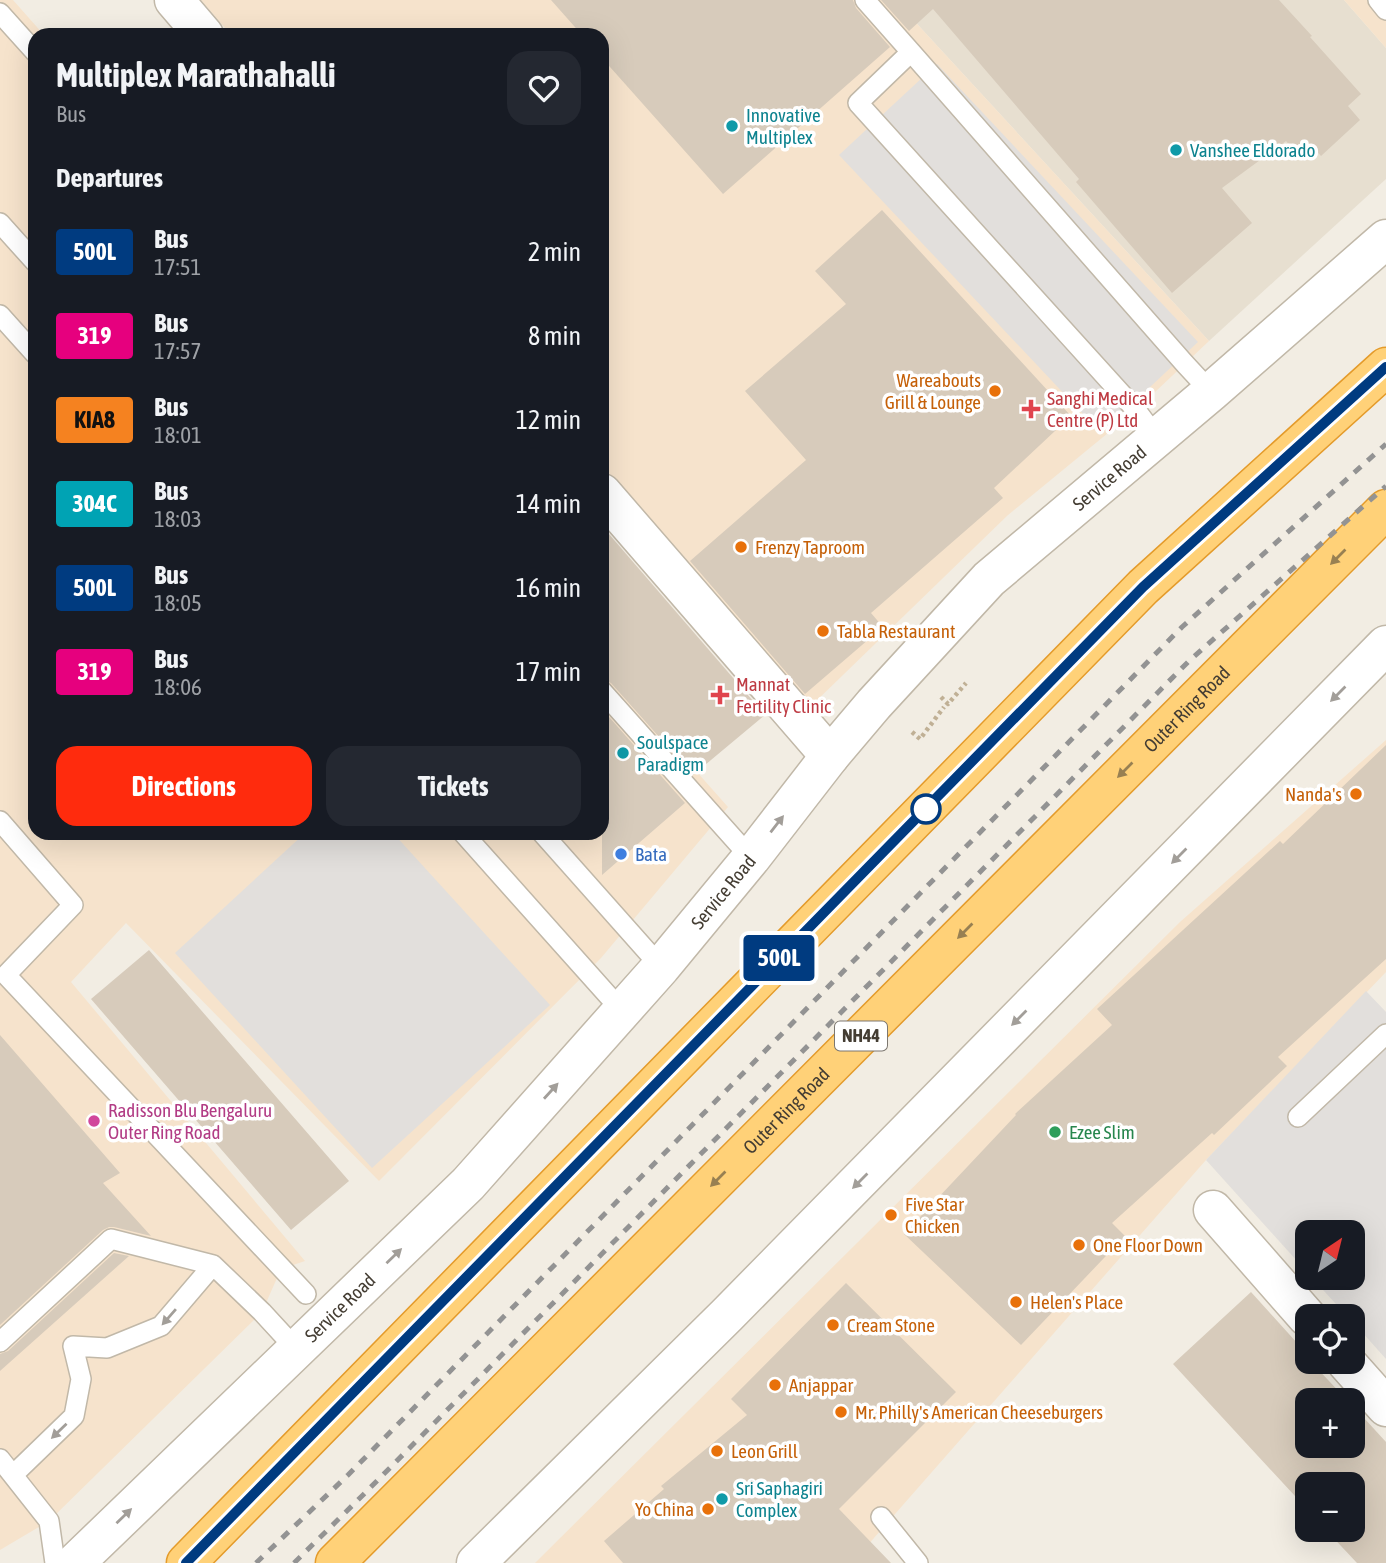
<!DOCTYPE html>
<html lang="en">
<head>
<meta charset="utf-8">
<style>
	:root { --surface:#171b24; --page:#242831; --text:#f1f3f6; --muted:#9ea1a6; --accent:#ff2b0d }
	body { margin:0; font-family:"Asap Condensed",sans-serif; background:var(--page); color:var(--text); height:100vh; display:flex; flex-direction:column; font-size:26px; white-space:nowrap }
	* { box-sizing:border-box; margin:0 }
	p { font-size:23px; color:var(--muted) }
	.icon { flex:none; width:38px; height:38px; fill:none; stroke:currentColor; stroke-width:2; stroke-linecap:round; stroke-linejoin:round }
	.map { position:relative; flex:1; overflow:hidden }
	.side { position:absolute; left:28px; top:28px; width:581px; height:812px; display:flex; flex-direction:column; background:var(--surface); border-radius:21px; box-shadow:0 7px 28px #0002 }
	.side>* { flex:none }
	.badge { padding:0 14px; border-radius:5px; font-size:24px; line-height:46px }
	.needle { width:46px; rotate:35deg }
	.tools { position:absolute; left:1295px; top:1220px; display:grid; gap:14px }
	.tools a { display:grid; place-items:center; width:70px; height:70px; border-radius:14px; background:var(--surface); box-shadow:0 7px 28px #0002; font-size:35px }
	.map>.badge { position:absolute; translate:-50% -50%; box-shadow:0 0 0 4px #fff }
	h2 { padding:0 28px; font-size:26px; line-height:63px }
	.round { display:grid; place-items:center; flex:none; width:74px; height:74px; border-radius:21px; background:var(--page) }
	.summary { display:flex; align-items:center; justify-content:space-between; height:119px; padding:0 28px }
	h1 { font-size:33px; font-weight:700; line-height:52px }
	.action { display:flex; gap:14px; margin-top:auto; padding:14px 28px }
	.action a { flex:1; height:80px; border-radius:21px; background:var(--accent); color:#fff; font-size:28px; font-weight:700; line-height:80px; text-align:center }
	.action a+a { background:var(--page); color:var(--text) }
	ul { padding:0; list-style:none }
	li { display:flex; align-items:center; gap:21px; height:84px; padding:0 28px }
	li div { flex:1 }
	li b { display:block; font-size:26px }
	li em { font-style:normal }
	li .badge { min-width:77px; font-weight:700; text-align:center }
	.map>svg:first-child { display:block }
	.residential { fill:#e7dfd0 }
	.commercial { fill:#f6e3cc }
	.parking { fill:#e2dfdc }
	.building { fill:#d7cbbb }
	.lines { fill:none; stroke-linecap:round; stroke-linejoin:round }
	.service-casing { stroke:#c1b8a8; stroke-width:22 }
	.minor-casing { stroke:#c1b8a8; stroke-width:41 }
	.tertiary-casing { stroke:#c1b8a8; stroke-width:41 }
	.trunk-casing { stroke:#e49b2b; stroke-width:41 }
	.path { stroke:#c0b095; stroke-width:4.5; stroke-dasharray:3.5 3.5; stroke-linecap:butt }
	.service { stroke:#fff; stroke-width:19 }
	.minor { stroke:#fff; stroke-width:38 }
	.tertiary { stroke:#fff; stroke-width:38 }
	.trunk { stroke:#ffd178; stroke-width:38 }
	.rail { stroke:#939393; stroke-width:5; stroke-dasharray:9 9; stroke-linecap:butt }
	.oneway { fill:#988052 }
	.oneway2 { fill:#a29e99 }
	.line-casing { stroke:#fff; stroke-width:16 }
	.line { stroke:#003b80; stroke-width:10 }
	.culture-dot { fill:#0f9aa8; stroke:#fff; stroke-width:2.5 }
	.food-dot { fill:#e8710a; stroke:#fff; stroke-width:2.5 }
	.health-dot { fill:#e0444e; stroke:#fff; stroke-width:2.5 }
	.stop-dot { fill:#fff; stroke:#003b80; stroke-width:3.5 }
	.shop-dot { fill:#3f7fe0; stroke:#fff; stroke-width:2.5 }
	.hotel-dot { fill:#d1479c; stroke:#fff; stroke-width:2.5 }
	.leisure-dot { fill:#2e9e5b; stroke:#fff; stroke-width:2.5 }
	.labels { text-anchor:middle; stroke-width:7; stroke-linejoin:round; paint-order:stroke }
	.shield { fill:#fff; stroke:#7c7770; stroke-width:2 }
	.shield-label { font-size:18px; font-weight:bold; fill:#443d33 }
	.culture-label { font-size:19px; fill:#0d838f; stroke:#fff; text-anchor:start }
	.food-label { font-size:19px; fill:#c56008; stroke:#fff; text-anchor:start }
	.health-label { font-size:19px; fill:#be3a42; stroke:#fff; text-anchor:start }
	.street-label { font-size:19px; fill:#443d33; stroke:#fff }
	.shop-label { font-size:19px; fill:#366cbe; stroke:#fff; text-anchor:start }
	.hotel-label { font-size:19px; fill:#b23c85; stroke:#fff; text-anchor:start }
	.leisure-label { font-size:19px; fill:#27864d; stroke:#fff; text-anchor:start }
</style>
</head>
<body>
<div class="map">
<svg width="1386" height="1563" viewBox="0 0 1386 1563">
	<rect width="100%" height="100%" fill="#f2ede3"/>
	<!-- residential -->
	<path class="residential" d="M895,0H1344L1386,48V179L1209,341Z"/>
	<!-- commercial -->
	<path class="commercial" d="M0,0H13L44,35H35V833H602V665L728,807L601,958L379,1181L126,923L71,982L305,1261L281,1269L262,1312L49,1521L0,1550Z
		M201,0H895L1209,341L1136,410L1008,515L810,707L602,465V35H231Z
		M1344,0H1386V48Z
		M1386,740V972L1206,1160L852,1563H535L1180,922Z"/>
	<!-- parking -->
	<path class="parking" d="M937,64L1198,342L1101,433L839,155Z
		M305,833H393L550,1005L372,1168L175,953Z
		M1366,991L1386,1012V1359L1353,1322V1316H1347L1312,1278H1353V1232H1307V1272L1206,1160Z"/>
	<!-- building -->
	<path class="building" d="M551,0H853L856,8L890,47L723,194L602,58V35H582Z
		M881,0H1279L1312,36L1310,37L1361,94L1348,106L1360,120L1321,156L1309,143L1297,154L1286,141L1222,188L1252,223L1172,293L1076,182L1079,179L933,9L909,31Z
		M882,210L1071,416L994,488L1003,498L871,613L883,627L805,694L690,561L806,460L745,391L846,304L815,271Z
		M602,526L765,715L693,775L611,683L602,679Z
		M602,709L685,803L602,875Z
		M1386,745V959L1278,1057L1287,1066L1214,1135L1212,1133L1112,1223L1125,1236L1021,1345L904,1234L1016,1115L1015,1114L1112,1025L1097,1009L1280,841L1283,844Z
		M149,950L349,1181L291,1230L91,999Z
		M0,1035L120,1173L103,1183L151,1236L114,1227H109L103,1230L0,1325Z
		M114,1253L129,1256L0,1371V1354L8,1351Z
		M846,1283L956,1392L839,1509L891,1563H623L604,1541L664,1489L661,1486L747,1415L731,1399Z
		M1251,1292L1307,1354V1362H1311L1347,1400H1307V1446H1353V1406L1386,1442V1563H1357L1326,1530H1353V1484H1307V1509L1173,1364Z"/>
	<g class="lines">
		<defs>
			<path id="service" d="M865,0L911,52
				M1378,0L1386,10
				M0,13L35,52
				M0,223L35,262
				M0,315L35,354
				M1157,438L1136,410L858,103L911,52L1185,364L1211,392
				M602,691L751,858
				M0,821L73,905L6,975L306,1294
				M463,833L622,1011
				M542,833L661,967
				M1298,1117L1386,1034
				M0,1342L111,1239L213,1265L262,1312L297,1350
				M0,1459L49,1521L55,1563
				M13,1475L74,1416L81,1379L73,1346L107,1348L161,1326L213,1265
				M881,1517L918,1563"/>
			<path id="minor" d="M174,0L204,35
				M602,493L830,756
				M1213,1210L1307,1317
				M1346,1362L1386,1407"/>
			<g id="tertiary">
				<path id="s1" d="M75,1563L468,1184L661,967L751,858L830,756L874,704L989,579L1211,392L1386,239"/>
				<path d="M476,1563L727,1315L1386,645"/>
			</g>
			<g id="trunk">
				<path d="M186,1563L1143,587L1386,367"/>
				<path id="s2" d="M335,1563L1386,509"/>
			</g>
		</defs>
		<!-- service casing -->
		<use href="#service" class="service-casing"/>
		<!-- minor casing -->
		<use href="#minor" class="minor-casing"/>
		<!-- tertiary casing -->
		<use href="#tertiary" class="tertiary-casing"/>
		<!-- trunk casing -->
		<use href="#trunk" class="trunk-casing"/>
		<!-- path -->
		<path class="path" d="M941,697L948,704L966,683
			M912,732L920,739L944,707"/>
		<!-- service -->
		<use href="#service" class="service"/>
		<!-- minor -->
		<use href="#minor" class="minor"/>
		<!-- tertiary -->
		<use href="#tertiary" class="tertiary"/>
		<!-- trunk -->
		<use href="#trunk" class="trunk"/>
		<!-- rail -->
		<path class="rail" d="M256,1563L348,1475L1182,627L1386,444
			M294,1563L363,1495L1189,661L1386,486"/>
	</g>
	<!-- one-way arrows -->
	<defs><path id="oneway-solid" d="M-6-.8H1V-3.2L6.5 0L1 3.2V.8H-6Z" transform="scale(1.75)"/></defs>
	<g class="oneway">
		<use href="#oneway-solid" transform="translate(1338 557) rotate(135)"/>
		<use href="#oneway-solid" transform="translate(1125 770) rotate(135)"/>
		<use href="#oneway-solid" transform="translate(965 931) rotate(135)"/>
		<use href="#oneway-solid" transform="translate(718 1179) rotate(135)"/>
	</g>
	<g class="oneway2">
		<use href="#oneway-solid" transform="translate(1338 694) rotate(135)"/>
		<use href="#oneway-solid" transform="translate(777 824) rotate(-52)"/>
		<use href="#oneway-solid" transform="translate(1179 856) rotate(135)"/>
		<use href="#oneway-solid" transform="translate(1019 1018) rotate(135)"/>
		<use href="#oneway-solid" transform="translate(551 1091) rotate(-48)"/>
		<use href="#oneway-solid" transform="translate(860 1181) rotate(135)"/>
		<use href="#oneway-solid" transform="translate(394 1256) rotate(-44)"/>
		<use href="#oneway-solid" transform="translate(169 1317) rotate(131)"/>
		<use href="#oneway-solid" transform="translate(59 1431) rotate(136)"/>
		<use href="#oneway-solid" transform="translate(124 1516) rotate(-44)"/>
	</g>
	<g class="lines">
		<defs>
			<path id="line" d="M186,1563L1143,587L1386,367"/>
		</defs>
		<!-- line casing -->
		<use href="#line" class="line-casing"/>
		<!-- line -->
		<use href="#line" class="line"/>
	</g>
	<!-- markers -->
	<g class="culture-dot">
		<circle cx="732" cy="126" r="7"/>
		<circle cx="1176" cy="150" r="7"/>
		<circle cx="623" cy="753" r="7"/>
		<circle cx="722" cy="1499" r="7"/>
	</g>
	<g class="food-dot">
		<circle cx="995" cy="391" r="7"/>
		<circle cx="741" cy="547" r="7"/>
		<circle cx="823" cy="631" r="7"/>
		<circle cx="1356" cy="794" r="7"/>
		<circle cx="891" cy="1215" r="7"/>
		<circle cx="1079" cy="1245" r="7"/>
		<circle cx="1016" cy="1302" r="7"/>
		<circle cx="833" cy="1325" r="7"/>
		<circle cx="775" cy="1385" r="7"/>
		<circle cx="841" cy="1412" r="7"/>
		<circle cx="717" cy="1451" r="7"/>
		<circle cx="708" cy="1509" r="7"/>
	</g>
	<g class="health-dot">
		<path d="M1027.5 398.5h7v7h7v7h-7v7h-7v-7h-7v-7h7z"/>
		<path d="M716.5 684.5h7v7h7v7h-7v7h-7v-7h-7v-7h7z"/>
	</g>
	<circle class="stop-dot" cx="926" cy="809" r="14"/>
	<circle class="shop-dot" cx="621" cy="854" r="7"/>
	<circle class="hotel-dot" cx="94" cy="1121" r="7"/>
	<circle class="leisure-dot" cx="1055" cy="1132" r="7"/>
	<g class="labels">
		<!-- shield labels -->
		<rect class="shield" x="835" y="1021.5" width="52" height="29" rx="5"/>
		<g class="shield-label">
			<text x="861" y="1042">NH44</text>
		</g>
		<!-- culture labels -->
		<g class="culture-label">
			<text x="746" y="122">Innovative<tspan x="746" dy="22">Multiplex</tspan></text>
			<text x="1190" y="157">Vanshee Eldorado</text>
			<text x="637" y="749">Soulspace<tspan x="637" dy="22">Paradigm</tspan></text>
			<text x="736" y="1495">Sri Saphagiri<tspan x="736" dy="22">Complex</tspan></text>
		</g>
		<!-- food labels -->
		<g class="food-label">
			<text x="981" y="387" text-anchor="end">Wareabouts<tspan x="981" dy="22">Grill &amp; Lounge</tspan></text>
			<text x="755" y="554">Frenzy Taproom</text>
			<text x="837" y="638">Tabla Restaurant</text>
			<text x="1342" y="801" text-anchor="end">Nanda's</text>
			<text x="905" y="1211">Five Star<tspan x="905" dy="22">Chicken</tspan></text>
			<text x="1093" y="1252">One Floor Down</text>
			<text x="1030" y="1309">Helen's Place</text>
			<text x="847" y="1332">Cream Stone</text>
			<text x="789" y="1392">Anjappar</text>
			<text x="855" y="1419">Mr. Philly's American Cheeseburgers</text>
			<text x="731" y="1458">Leon Grill</text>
			<text x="694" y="1516" text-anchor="end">Yo China</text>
		</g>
		<!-- health labels -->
		<g class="health-label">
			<text x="1047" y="405">Sanghi Medical<tspan x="1047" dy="22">Centre (P) Ltd</tspan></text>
			<text x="736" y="691">Mannat<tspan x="736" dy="22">Fertility Clinic</tspan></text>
		</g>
		<!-- street labels -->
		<g class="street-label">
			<text dy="7" stroke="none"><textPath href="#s1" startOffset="1502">Service Road</textPath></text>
			<text dy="7" stroke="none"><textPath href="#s2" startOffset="1206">Outer Ring Road</textPath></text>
			<text dy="7" stroke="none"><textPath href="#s1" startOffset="934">Service Road</textPath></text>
			<text dy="7" stroke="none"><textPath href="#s2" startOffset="639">Outer Ring Road</textPath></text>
			<text dy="7" stroke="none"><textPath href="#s1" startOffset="368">Service Road</textPath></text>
		</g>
		<!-- shop labels -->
		<g class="shop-label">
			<text x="635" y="861">Bata</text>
		</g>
		<!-- hotel labels -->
		<g class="hotel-label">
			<text x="108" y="1117">Radisson Blu Bengaluru<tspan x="108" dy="22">Outer Ring Road</tspan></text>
		</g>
		<!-- leisure labels -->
		<g class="leisure-label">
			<text x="1069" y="1139">Ezee Slim</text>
		</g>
	</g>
</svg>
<div class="tools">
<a><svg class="needle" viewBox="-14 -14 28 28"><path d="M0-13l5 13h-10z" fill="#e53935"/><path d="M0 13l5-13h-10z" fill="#9ea1a6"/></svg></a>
<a><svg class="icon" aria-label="locate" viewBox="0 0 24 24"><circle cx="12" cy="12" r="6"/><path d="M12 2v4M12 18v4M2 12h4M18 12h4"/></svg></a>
<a>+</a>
<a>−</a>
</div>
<b class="badge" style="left:779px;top:958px;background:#003b80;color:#fff">500L</b>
<section class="side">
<div class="summary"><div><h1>Multiplex Marathahalli</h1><p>Bus</p></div><a class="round"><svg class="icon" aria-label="heart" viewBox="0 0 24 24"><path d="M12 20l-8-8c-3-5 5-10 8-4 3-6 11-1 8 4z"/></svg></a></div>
<h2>Departures</h2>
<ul>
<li><span class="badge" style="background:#003b80;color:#fff">500L</span><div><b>Bus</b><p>17:51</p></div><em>2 min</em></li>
<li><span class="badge" style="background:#e6007e;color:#fff">319</span><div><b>Bus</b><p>17:57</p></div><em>8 min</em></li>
<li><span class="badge" style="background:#f58220;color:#111">KIA8</span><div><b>Bus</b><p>18:01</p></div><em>12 min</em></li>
<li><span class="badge" style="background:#00a3b4;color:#fff">304C</span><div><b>Bus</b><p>18:03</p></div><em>14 min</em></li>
<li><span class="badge" style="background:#003b80;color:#fff">500L</span><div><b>Bus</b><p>18:05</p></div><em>16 min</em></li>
<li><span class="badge" style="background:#e6007e;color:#fff">319</span><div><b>Bus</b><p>18:06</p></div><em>17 min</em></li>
</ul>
<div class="action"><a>Directions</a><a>Tickets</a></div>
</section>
</div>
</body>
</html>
